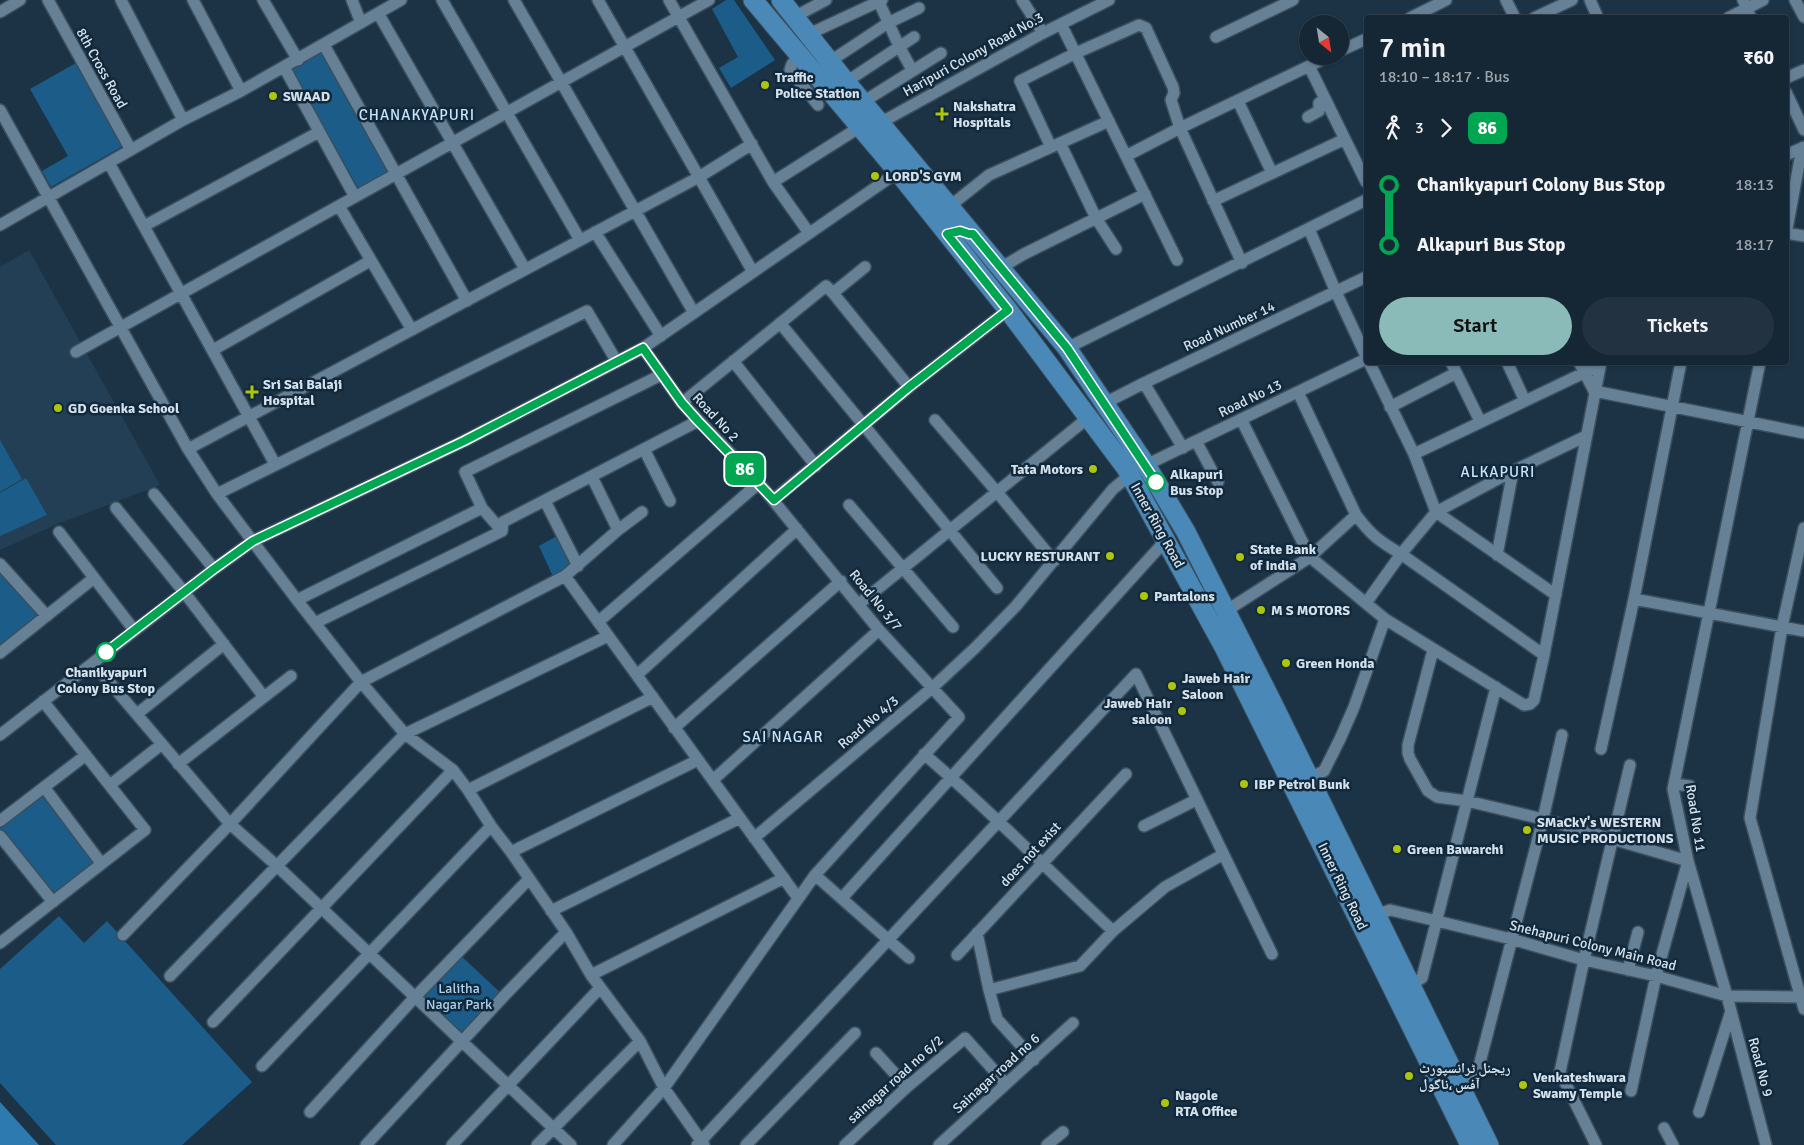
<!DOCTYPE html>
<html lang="en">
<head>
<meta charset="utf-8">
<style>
	:root { --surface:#152634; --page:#223240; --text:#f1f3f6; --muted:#9da5ac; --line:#34434f; --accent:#8bbbb9 }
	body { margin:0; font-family:Signika,"Noto Naskh Arabic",sans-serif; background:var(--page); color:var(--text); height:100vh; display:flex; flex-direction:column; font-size:19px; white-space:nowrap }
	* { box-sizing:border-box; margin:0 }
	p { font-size:16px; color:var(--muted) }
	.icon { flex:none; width:28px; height:28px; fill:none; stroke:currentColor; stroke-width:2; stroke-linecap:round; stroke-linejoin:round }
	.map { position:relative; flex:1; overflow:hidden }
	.panel { position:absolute; left:1364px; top:15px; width:425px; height:350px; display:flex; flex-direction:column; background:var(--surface); border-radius:5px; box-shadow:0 1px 4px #0004,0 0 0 1px var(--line) }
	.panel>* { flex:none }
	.badge { padding:0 10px; border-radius:8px; font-size:18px; line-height:32px }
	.needle { width:32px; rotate:150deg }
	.buttons { position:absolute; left:1299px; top:15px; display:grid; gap:10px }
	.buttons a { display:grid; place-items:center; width:50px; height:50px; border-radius:50%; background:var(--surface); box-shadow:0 1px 4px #0004,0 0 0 1px var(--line); font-size:25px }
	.map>.badge { position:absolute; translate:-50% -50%; box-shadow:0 0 0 2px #fff }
	.legs { display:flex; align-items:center; gap:8px; height:55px; padding:0 15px; font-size:16px }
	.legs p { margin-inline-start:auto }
	.overview { display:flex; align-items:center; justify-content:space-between; height:85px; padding:0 15px }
	h1 { font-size:28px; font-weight:600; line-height:38px }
	.cta { display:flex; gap:10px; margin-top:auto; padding:10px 15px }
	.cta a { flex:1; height:58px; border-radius:30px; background:var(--accent); color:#111; font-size:20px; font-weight:600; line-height:58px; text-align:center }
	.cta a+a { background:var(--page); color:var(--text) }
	ul { padding:0 15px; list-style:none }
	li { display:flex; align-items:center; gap:18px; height:60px; font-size:19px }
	li i { display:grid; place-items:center; width:8px; height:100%; margin:0 6px; background:currentColor }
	li i::after { content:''; width:12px; height:12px; margin:-6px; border:4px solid; border-radius:50%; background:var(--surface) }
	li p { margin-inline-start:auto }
	li:first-child i { background:linear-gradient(#0000 50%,currentColor 0) }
	li:last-child i { background:linear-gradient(currentColor 50%,#0000 0) }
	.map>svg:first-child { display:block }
	.built { fill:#223f56 }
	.green { fill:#1b5c89 }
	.water { fill:#2c7ab0 }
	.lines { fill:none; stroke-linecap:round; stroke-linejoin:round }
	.minor-casing { stroke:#3a4f5e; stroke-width:14 }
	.trunk-casing { stroke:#3a4f5e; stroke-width:21 }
	.minor { stroke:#668096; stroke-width:11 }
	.trunk { stroke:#4a88b7; stroke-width:19 }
	.line-1-casing { stroke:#fff; stroke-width:11 }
	.line-1 { stroke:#00a651; stroke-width:8 }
	.poi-dot { fill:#adc60d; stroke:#12293b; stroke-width:2 }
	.stop-1-dot { fill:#fff; stroke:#00a651; stroke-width:2.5 }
	.labels { text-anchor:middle; stroke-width:5; stroke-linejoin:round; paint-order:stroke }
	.street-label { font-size:14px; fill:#d4e2ee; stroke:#12293b }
	.poi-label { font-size:14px; font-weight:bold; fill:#d4e2ee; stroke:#12293b; text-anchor:start }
	.stop-label { font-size:14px; font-weight:bold; fill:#d4e2ee; stroke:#12293b; text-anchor:start }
	.park-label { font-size:14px; fill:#add2f0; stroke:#12293b }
	.neighbourhood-label { font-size:15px; letter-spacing:1px; fill:#c8e4fc; stroke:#12293b }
</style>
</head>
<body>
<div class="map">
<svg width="1804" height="1145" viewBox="0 0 1804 1145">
	<rect width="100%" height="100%" fill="#1c3346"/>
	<!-- built -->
	<path class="built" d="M29,250L160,485L55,525L0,550V267Z"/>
	<!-- green -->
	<path class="green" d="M726,0H734L775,60L731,88L719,68L738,57L712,9Z
		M322,51L390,173L359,190L291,68Z
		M76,63L123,146L51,187L42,171L68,156L30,89Z
		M0,440L22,479L0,492Z
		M26,478L47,515L0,536V493Z
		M562,533L578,566L555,581L539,546Z
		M0,568L47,616L0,653Z
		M44,787L101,863L53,902L0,836V821Z
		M59,916L84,943L107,921L252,1082L182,1145H56L0,1083V969Z
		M457,952L504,996L462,1041L415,997Z"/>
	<!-- water -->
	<path class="water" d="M0,1102L39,1145H0Z"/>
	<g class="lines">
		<defs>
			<path id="minor" d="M48,0L131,150
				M121,0L183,120
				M193,0L241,91
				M263,0L298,60
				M352,0L361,23
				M442,0L580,240
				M514,0L694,313
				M598,0L753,272
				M669,0L773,182
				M878,0L899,46L912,70
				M1022,0L1043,33
				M1506,0L1515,18
				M1590,0L1598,18
				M1743,0L1751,18
				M1795,0L1804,17
				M0,12L20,0
				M378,13L525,269
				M794,17L826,0
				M1410,18L1446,0
				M1534,18L1572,0
				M1728,18L1763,0
				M1061,24L1177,260
				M809,34L882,0
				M1216,37L1293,0
				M324,45L467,301
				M1340,51L1366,39
				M801,56L792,64L790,70L818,105
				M829,62L888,23L919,8
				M1309,66L1366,182
				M284,67L355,197
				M1786,78L1804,70
				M846,82L914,37
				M1786,92L1804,130
				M1238,101L1272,173
				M863,102L941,53
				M0,110L188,449L217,494L297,600L361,682L405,734L453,770L468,790L491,826L511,852L566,932L591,975L640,1041L664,1088L704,1145
				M1308,117L1319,111V103L1325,99
				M880,123L1043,33L1109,0
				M1060,143L1096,218L1116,249
				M1051,147L1020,81L1076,53L1139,25L1146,28L1173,87L1174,93L1171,100L1180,128L1126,156
				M1786,155L1804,147
				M109,163L275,464
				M1213,201L1345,139
				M339,206L412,330
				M950,206L989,175L1109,121
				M0,225L183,120L241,91L401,0
				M144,226L319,132
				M1309,229L1336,292L1366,356
				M595,232L661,336
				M809,233L773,182L860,127
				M1786,233L1804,236
				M1786,234L1802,148
				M1242,263L1180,128L1330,56
				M1002,267L1024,254L1145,194
				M833,293L909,387
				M780,323L997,588
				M1067,348L1366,200
				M213,350L370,261
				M76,352L709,0
				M733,361L816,466
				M1369,362L1414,454L1436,512L1556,595
				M1451,362L1480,421
				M1507,362L1525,401
				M1579,362L1594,391L1804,433
				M1760,362L1673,789L1688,861L1727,996L1766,1145
				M1144,383L1183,448
				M1298,392L1356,515C1371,535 1379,541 1401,554L1544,655
				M682,403L826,286L833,293L865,267
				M1105,403L1144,383L1366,277
				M1390,407L1456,373
				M1241,419L1310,557L1385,619L1524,705L1530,704L1534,700L1544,655L1601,362
				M935,420L997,492L1054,561
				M1196,441L1218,482
				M188,449L699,177L752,144
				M644,449L670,501
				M1414,454L1590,370
				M1146,465L1366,359
				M154,494L214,569
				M217,494L587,311L617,362
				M773,500L909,387L1008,310
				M545,501L578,566
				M849,505L953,627
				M116,508L184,592L264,697
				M482,508L502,531
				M1804,528L1782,627L1750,818L1804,1009
				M618,530L642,512
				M59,532L134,630
				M1497,555L1513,471
				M0,564L47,616
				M565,576L798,898
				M1634,599L1804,631
				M297,600L482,508L465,472L661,375
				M1366,603L1401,554L1436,512L1513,471L1586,436
				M859,604L1089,417
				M1226,611L1310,557L1356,515
				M598,622L759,483
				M315,623L502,531L503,522L698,421
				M1433,650L1408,745V753L1410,759L1428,791L1437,797L1467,801L1543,819L1688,861L1656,976L1631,1091
				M0,653L94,578
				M93,663L230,824L276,865L571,1145
				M637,675L797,529
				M137,714L224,644
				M674,728L841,581
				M0,735L214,569L253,541L464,441L643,348L898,172
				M1601,749L1634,599L1681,362
				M924,754C990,810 1050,872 1113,931
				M178,764L291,676
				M1310,778L1324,771L1340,739L1354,707L1385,619
				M713,780L879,630
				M1674,784L1690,786
				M110,785L162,744
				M44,787L101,863
				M468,790L653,697
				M0,821L86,755
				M1144,826L1196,800
				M0,836L53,902
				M754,838L932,688L975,648L1016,606L1113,489L1130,475
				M511,852L698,760
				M815,875L909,958
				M842,898L1166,540
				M551,911L740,818
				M1377,915L1390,910L1437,921L1511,939L1584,960L1656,976L1727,996L1804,997
				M977,933L989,990L997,1019L1034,1060
				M123,935L230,824L361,682L565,576L618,530L592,477
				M0,943L145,830L43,701
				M957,955L1126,774
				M1628,970L1638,932
				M591,975L784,878
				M170,976L405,734L608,636
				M1411,984L1422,978L1496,687
				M989,990L1080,966L1113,931L1165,887L1222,855
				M213,1022L453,770
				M876,1053L907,1087
				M262,1066L491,826
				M1458,1079L1478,1070L1543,819L1562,735
				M310,1112L415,997L529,879
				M1699,1112L1731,1011
				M1664,1128L1673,1145
				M366,1145L504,996L566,932
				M452,1145L600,988
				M537,1145L640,1041
				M613,1145L664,1088L815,875L959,717L879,630L759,483L682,403L643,348
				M697,1145L1136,674L1272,954
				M746,1145L855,1033
				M845,1145L907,1087L965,1038L1006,1084
				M939,1145L1073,1023
				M1047,1145L1063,1132
				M1596,1145L1560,1072L1584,960L1630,765"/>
			<path id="trunk" d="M753,0L898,172L1008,310L1126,468L1225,649L1470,1145
				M781,0L846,82L1067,348L1146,465L1186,532L1274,706L1489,1145"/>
		</defs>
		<!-- minor casing -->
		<use href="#minor" class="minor-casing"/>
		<!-- trunk casing -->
		<use href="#trunk" class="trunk-casing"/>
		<!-- minor -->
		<use href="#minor" class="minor"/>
		<!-- trunk -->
		<use href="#trunk" class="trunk"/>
	</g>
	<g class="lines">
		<defs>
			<path id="line-1" d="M106,652L214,569L253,541L464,441L643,348L682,403L698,421L774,500L909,387L1008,310L947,234L960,231L969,234H973L1067,348L1156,482"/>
		</defs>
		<!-- line-1 casing -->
		<use href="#line-1" class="line-1-casing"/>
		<!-- line-1 -->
		<use href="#line-1" class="line-1"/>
	</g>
	<!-- markers -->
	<g class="poi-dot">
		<circle cx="765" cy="85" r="5"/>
		<circle cx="273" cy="96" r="5"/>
		<path d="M939.5 106.5h5v5h5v5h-5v5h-5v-5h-5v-5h5z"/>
		<circle cx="875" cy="176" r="5"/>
		<path d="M249.5 384.5h5v5h5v5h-5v5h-5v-5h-5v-5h5z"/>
		<circle cx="58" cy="408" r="5"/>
		<circle cx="1093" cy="469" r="5"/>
		<circle cx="1110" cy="556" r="5"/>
		<circle cx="1240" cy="557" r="5"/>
		<circle cx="1144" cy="596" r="5"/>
		<circle cx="1261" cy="610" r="5"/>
		<circle cx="1286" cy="663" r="5"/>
		<circle cx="1172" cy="686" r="5"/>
		<circle cx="1182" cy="711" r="5"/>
		<circle cx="1244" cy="784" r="5"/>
		<circle cx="1527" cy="830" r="5"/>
		<circle cx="1397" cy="849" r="5"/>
		<circle cx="1409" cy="1076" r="5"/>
		<circle cx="1523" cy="1085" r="5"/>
		<circle cx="1165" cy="1103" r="5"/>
	</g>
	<g class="stop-1-dot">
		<circle cx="1156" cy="482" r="9"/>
		<circle cx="106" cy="652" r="9"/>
	</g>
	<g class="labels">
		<!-- street labels -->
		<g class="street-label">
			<text transform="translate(973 54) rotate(-29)" y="5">Haripuri Colony Road No.3</text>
			<text transform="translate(102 68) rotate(61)" y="5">8th Cross Road</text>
			<text transform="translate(1229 326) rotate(-25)" y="5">Road Number 14</text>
			<text transform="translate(1250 398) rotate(-26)" y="5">Road No 13</text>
			<text transform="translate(716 417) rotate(47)" y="5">Road No 2</text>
			<text transform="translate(1158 525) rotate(61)" y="5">Inner Ring Road</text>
			<text transform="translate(876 600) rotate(51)" y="5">Road No 3/7</text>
			<text transform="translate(868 722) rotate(-40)" y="5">Road No 4/3</text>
			<text transform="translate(1696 818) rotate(81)" y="5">Road No 11</text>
			<text transform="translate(1030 854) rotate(-47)" y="5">does not exist</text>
			<text transform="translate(1343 886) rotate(64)" y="5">Inner Ring Road</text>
			<text transform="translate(1593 945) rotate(14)" y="5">Snehapuri Colony Main Road</text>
			<text transform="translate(1761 1067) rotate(75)" y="5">Road No 9</text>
			<text transform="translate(996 1073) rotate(-42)" y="5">Sainagar road no 6</text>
			<text transform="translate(895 1079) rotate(-42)" y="5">sainagar road no 6/2</text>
		</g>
		<!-- poi labels -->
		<g class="poi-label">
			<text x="775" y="82">Traffic<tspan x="775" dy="16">Police Station</tspan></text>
			<text x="283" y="101">SWAAD</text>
			<text x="953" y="111">Nakshatra<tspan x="953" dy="16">Hospitals</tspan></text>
			<text x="885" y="181">LORD'S GYM</text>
			<text x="263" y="389">Sri Sai Balaji<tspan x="263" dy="16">Hospital</tspan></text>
			<text x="68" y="413">GD Goenka School</text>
			<text x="1083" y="474" text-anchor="end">Tata Motors</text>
			<text x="1250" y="554">State Bank<tspan x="1250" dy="16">of India</tspan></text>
			<text x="1100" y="561" text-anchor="end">LUCKY RESTURANT</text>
			<text x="1154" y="601">Pantalons</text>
			<text x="1271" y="615">M S MOTORS</text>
			<text x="1296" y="668">Green Honda</text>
			<text x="1182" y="683">Jaweb Hair<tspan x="1182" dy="16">Saloon</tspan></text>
			<text x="1172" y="708" text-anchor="end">Jaweb Hair<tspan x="1172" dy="16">saloon</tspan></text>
			<text x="1254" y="789">IBP Petrol Bunk</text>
			<text x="1537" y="827">SMaCkY's WESTERN<tspan x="1537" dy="16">MUSIC PRODUCTIONS</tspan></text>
			<text x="1407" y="854">Green Bawarchi</text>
			<text x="1419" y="1073">ریجنل ٹرانسپورٹ<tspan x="1419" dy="16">آفس ،ناگول</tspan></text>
			<text x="1533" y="1082">Venkateshwara<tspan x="1533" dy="16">Swamy Temple</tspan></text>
			<text x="1175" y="1100">Nagole<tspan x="1175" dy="16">RTA Office</tspan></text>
		</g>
		<!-- stop labels -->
		<g class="stop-label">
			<text x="1170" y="479">Alkapuri<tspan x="1170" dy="16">Bus Stop</tspan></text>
			<text x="106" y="677" text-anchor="middle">Chanikyapuri<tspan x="106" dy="16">Colony Bus Stop</tspan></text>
		</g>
		<!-- park labels -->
		<g class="park-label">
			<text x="459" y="993">Lalitha<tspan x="459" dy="16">Nagar Park</tspan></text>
		</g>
		<!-- neighbourhood labels -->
		<g class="neighbourhood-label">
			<text x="417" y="120">CHANAKYAPURI</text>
			<text x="1498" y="477">ALKAPURI</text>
			<text x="783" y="742">SAI NAGAR</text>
		</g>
	</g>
</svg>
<div class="buttons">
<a><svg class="needle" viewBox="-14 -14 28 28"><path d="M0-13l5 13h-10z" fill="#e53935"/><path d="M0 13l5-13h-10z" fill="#9da5ac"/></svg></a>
</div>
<b class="badge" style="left:745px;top:469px;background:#00a651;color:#fff">86</b>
<section class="panel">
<div class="overview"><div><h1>7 min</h1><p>18:10 – 18:17 · Bus</p></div><b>₹60</b></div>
<div class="legs"><svg class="icon" aria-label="walk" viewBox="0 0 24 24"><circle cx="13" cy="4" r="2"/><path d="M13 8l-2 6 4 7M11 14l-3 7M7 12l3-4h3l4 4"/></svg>3<svg class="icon" aria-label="forward" viewBox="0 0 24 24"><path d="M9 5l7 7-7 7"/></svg><b class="badge" style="background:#00a651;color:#fff">86</b></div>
<ul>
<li><i style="color:#00a651"></i><b>Chanikyapuri Colony Bus Stop</b><p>18:13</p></li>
<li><i style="color:#00a651"></i><b>Alkapuri Bus Stop</b><p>18:17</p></li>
</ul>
<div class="cta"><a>Start</a><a>Tickets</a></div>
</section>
</div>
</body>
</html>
